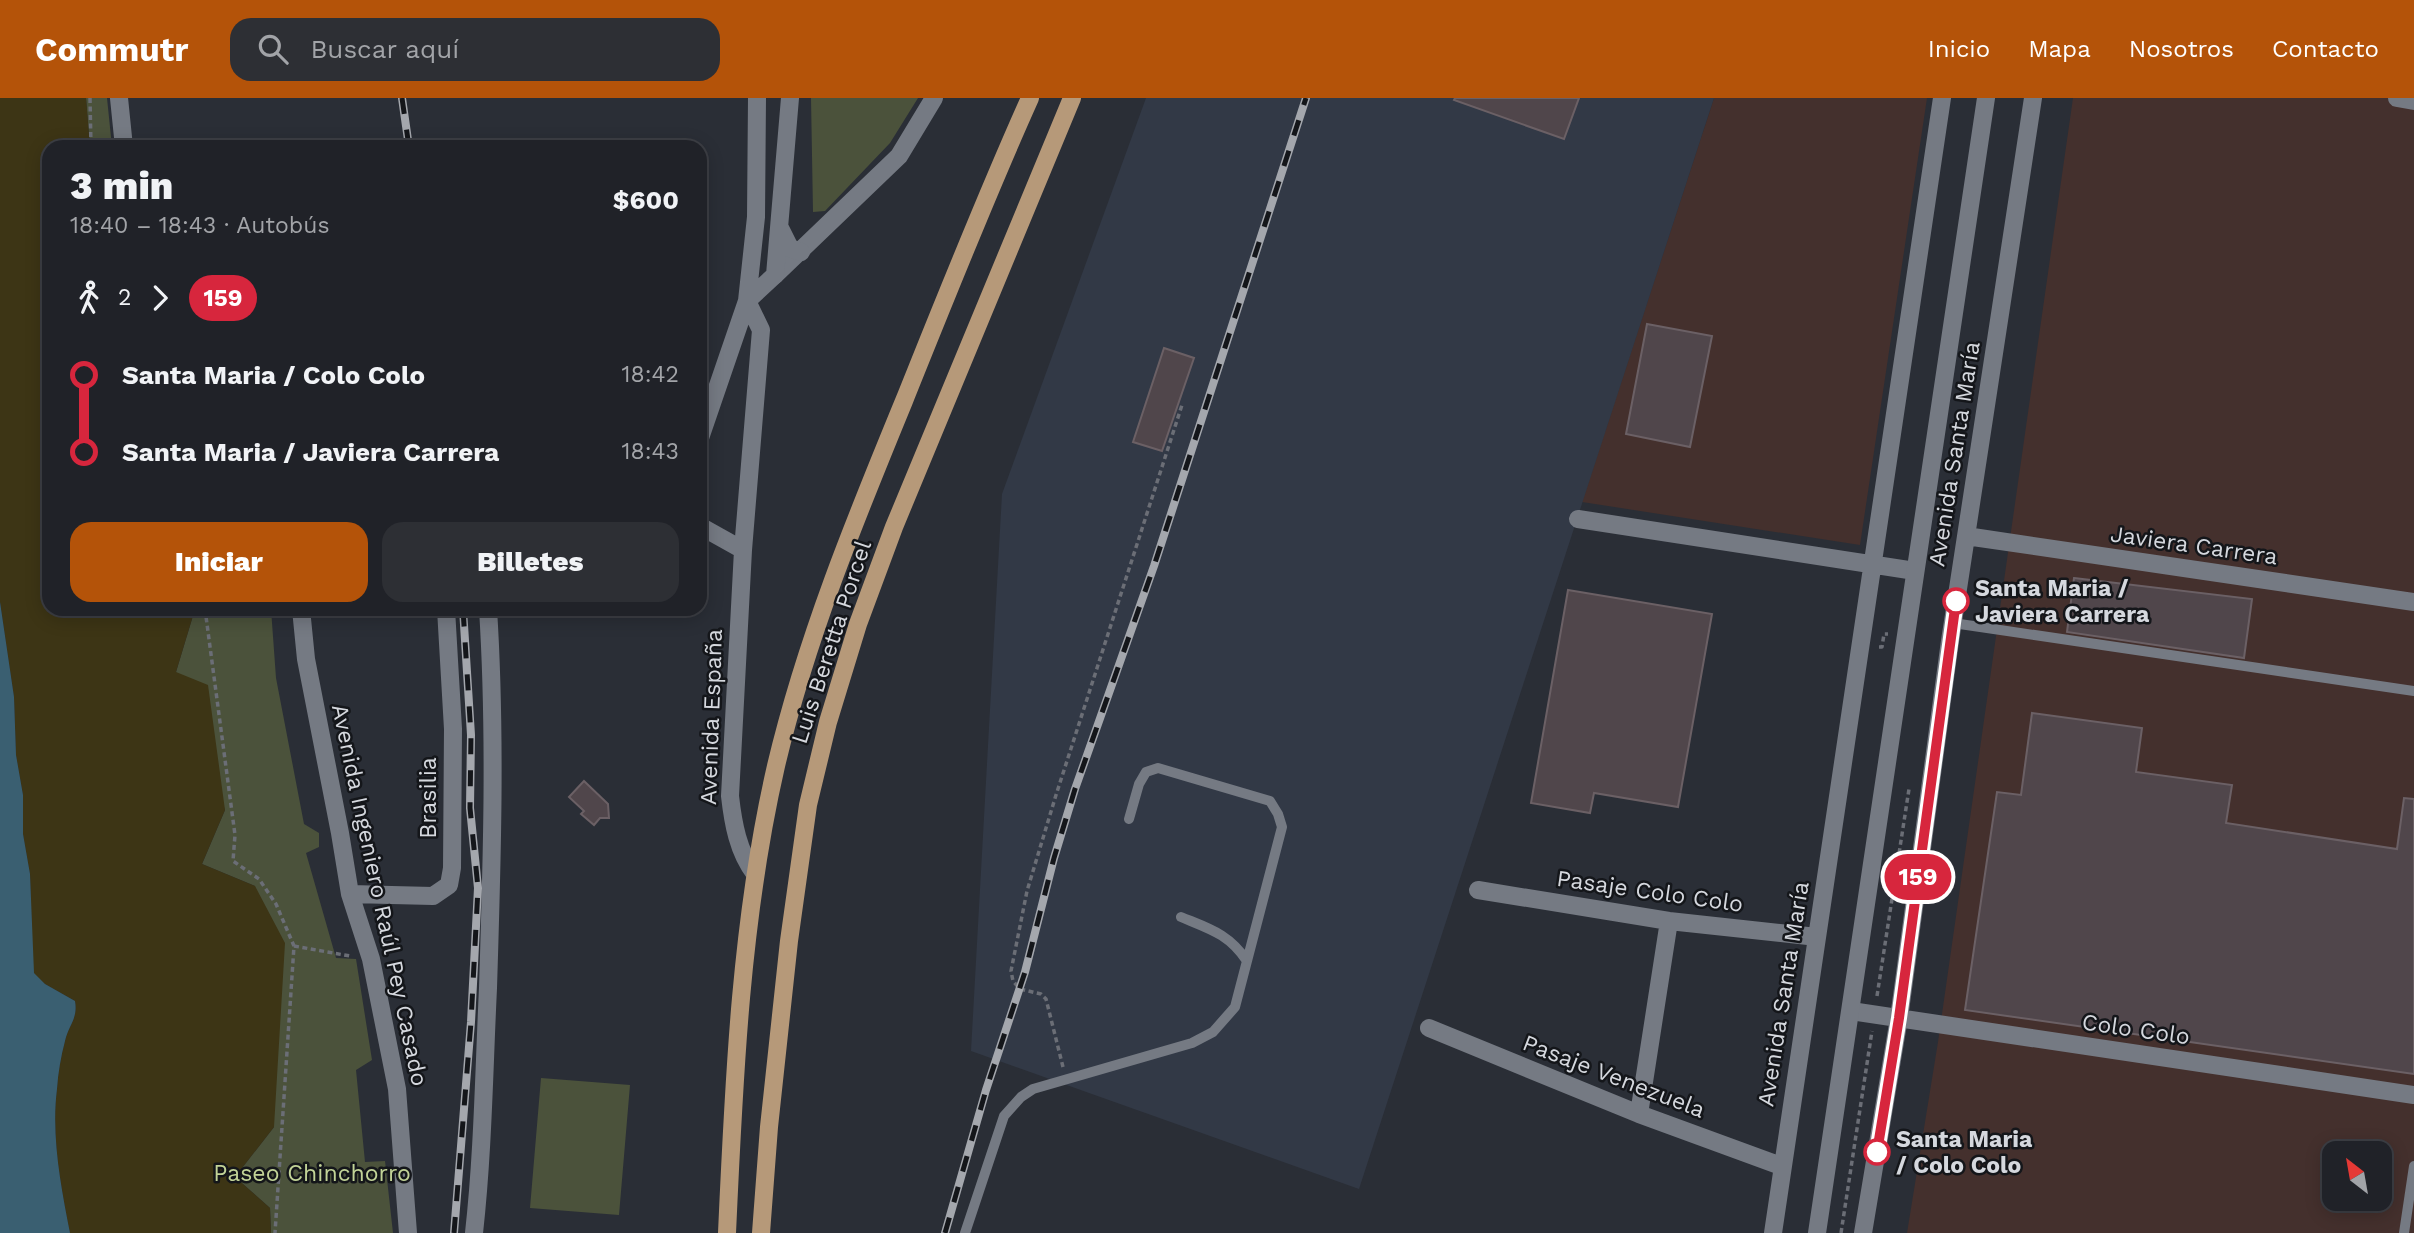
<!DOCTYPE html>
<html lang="es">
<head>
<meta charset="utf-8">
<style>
	:root { --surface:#202228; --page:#2d2f34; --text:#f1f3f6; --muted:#a2a4a8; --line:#3d3f45; --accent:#b45309 }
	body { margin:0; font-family:"Work Sans",sans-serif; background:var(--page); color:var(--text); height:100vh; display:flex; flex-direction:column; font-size:26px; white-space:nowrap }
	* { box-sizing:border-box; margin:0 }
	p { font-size:23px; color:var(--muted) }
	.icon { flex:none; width:38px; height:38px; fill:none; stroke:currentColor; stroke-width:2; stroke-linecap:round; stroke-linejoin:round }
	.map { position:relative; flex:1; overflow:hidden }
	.sheet { position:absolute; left:42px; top:42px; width:665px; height:476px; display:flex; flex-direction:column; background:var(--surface); border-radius:21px; box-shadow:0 4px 18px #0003,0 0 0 2px var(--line) }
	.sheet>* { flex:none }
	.badge { padding:0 14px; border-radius:23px; font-size:24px; line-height:46px }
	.needle { width:46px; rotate:329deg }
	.buttons { position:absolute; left:2322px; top:1043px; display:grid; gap:14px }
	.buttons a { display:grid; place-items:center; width:70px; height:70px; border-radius:14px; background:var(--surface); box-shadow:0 4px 18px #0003,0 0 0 2px var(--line); font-size:35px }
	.map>.badge { position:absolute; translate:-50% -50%; box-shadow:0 0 0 4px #fff }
	.legs { display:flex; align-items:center; gap:10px; height:77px; padding:0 28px; font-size:23px }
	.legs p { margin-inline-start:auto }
	.head { display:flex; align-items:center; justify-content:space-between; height:119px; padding:0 28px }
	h1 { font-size:38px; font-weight:800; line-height:52px }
	.button { display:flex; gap:14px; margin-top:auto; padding:14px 28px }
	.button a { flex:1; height:80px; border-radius:21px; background:var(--accent); color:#fff; font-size:28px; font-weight:800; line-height:80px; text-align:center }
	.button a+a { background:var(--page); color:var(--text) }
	ul { padding:0 28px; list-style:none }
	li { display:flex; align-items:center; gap:24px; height:77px; font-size:26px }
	li i { display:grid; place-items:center; width:10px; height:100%; margin:0 9px; background:currentColor }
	li i::after { content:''; width:18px; height:18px; margin:-9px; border:5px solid; border-radius:50%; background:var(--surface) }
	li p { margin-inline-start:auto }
	li:first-child i { background:linear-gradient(#0000 50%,currentColor 0) }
	li:last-child i { background:linear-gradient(currentColor 50%,#0000 0) }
	header { display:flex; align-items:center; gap:42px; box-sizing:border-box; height:98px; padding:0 35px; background:var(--accent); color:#fff }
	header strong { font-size:33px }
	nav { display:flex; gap:38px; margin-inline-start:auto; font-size:24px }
	.search { width:490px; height:63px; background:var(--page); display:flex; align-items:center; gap:18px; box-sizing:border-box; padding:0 24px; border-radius:21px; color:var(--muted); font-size:26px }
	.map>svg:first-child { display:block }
	.industrial { fill:#44302d; fill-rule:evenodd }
	.built { fill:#323946 }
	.green { fill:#4b523b }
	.sand { fill:#3d3515 }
	.water { fill:#3a5f71 }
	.building { fill:#50464b; stroke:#6b6065; stroke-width:2 }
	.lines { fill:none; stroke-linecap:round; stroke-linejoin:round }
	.path { stroke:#6b6e76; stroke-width:3.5; stroke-dasharray:5 3.5; stroke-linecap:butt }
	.lane { stroke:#757a83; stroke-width:10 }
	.street { stroke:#757a83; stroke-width:18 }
	.secondary { stroke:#757a83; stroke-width:18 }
	.primary { stroke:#b69979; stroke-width:18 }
	.rail-casing { stroke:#a4a7ad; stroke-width:8 }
	.rail { stroke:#14161a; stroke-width:5; stroke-dasharray:16; stroke-linecap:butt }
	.line-1-casing { stroke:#fff; stroke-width:16 }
	.line-1 { stroke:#d7263d; stroke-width:10 }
	.stop-1-dot { fill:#fff; stroke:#d7263d; stroke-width:3.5 }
	.labels { text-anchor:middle; stroke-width:5; stroke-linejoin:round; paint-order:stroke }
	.street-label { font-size:23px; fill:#d5d8de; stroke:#14161a }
	.stop-label { font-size:23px; font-weight:bold; fill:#d5d8de; stroke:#14161a; text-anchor:start }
	.park-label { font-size:23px; fill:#c2d397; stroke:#14161a }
</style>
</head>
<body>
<header>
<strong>Commutr</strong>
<div class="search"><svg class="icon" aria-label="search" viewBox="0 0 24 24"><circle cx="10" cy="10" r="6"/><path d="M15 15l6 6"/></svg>Buscar aquí</div>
<nav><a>Inicio</a><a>Mapa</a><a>Nosotros</a><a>Contacto</a></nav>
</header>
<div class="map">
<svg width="2414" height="1135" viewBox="0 0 2414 1135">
	<rect width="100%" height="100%" fill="#2a2e36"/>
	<!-- industrial -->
	<path class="industrial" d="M1714,0H1927L1860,447L1582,404Z
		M2073,0H2414V1135H1907L1938,944ZM2334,1055H2380V1101H2334Z"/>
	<!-- built -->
	<path class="built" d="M1146,0H1714L1359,1091L971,953L1002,396Z"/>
	<!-- green -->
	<path class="green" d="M86,0H107L112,49H90Z
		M811,0H918L890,45L825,113L813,114Z
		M195,511H271L276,580L304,726L319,735V749L306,755L336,860L356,861L372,962L356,972L365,1064L385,1063L393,1135H271L270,1110L235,1079L274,1029L255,788L202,766L225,712L176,574Z
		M541,980L630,987L619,1117L530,1110Z"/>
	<!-- sand -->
	<path class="sand" d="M0,0H86L90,49H49V511H195L176,574L208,587L225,712L202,766L255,788L285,845L274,1029L235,1079L270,1110L271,1135H70C61,1089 51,1038 57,991C58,975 61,958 65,943C69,926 78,921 75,903L45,886L33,876L30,776L23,736V697L16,657L14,599L0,504Z"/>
	<!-- water -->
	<path class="water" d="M0,504L14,599L16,657L23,697V736L30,776L34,875L45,886L75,903C78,921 69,926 65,943C61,958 58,975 57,991C51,1038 61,1089 70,1135H0Z"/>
	<!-- building -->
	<path class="building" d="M1455,0H1579L1564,41L1454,2Z
		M1647,226L1712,238L1690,349L1626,336Z
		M1164,250L1194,260L1162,353L1133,344Z
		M2074,480L2252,501L2244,560L2067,534Z
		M1568,492L1712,516L1678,709L1594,695L1590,715L1531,705Z
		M2032,615L2142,630L2136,674L2232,687L2226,725L2397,751L2404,700L2414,701V976L1965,912L1997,694L2021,697Z
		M584,683L608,706L609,720H600L594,727L581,716L584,713L569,699Z"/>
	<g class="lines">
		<!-- path -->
		<path class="path" d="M90,0L91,49
			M205,511L235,737L233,763L259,781L276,806L294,848L275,1135
			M1879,549H1882L1884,536H1888
			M294,848L350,858
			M1877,898L1909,691
			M1063,969L1046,901L1041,896L1020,891L1013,883L1011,873L1027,793L1056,697L1182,307
			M1841,1135L1872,933"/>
		<!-- lane -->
		<path class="lane" d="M1953,525L2414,593
			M1181,819C1210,831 1229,836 1247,863
			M965,1135L1004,1018L1021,999L1033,991L1192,945L1213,934L1235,909L1282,729L1278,716L1270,703L1158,670L1146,674L1139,686L1129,721
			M2404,1135L2414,1068"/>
		<!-- street -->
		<path class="street" d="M2397,0L2414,3
			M775,177L899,58L934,0
			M1578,421L1915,473
			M1966,438L2414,504
			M301,511L306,561L340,735L350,796L371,861L397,991L408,1135
			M1478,792L1669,823L1817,839
			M350,796L433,798L449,787L452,770L453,631L446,511
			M1851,913L2414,997
			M1429,930L1639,1016L1781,1068
			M1639,1016L1669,823
			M474,1135C483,1054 484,972 488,890C492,763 496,637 488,511
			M1773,1135L1942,0
			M1863,1135L1899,920L1950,543L2033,0"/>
		<!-- secondary -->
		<path class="secondary" d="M119,0L124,49
			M780,130L790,150L801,154
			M700,340L747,203L775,177L790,0
			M700,428L743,452
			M755,776C738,754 733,725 730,698L743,452L761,232L747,203L756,119L757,0
			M1817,1135L1986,0"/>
		<!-- primary -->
		<path class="primary" d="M727,1135C734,979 741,820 776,668C806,541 855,422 904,303C945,201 985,100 1030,0
			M761,1135L769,1029L789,843L808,707L828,624L858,526L894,429L1072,0"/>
		<defs>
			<path id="rail" d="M402,0L409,49
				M454,1135L471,924L478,790L470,710L471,637L463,511
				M945,1135L986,992L1025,874L1054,760L1075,691L1154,468L1306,0"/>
		</defs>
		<!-- rail casing -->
		<use href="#rail" class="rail-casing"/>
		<!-- rail -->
		<use href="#rail" class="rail"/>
	</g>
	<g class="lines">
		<defs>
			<path id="line-1" d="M1877,1054L1899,920L1956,503"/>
		</defs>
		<!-- line-1 casing -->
		<use href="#line-1" class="line-1-casing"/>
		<!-- line-1 -->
		<use href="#line-1" class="line-1"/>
	</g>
	<!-- markers -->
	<g class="stop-1-dot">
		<circle cx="1956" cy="503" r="12"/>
		<circle cx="1877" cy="1054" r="12"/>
	</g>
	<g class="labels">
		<!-- street labels -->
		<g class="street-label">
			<text transform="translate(1954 356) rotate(-81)" y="8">Avenida Santa María</text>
			<text transform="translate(2194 447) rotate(8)" y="8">Javiera Carrera</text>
			<text transform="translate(831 544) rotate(-72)" y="8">Luis Beretta Porcel</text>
			<text transform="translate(711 619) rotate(-88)" y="8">Avenida España</text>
			<text transform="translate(428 700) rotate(-90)" y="8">Brasilia</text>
			<text transform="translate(1650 793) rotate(8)" y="8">Pasaje Colo Colo</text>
			<text transform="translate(380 797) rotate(78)" y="8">Avenida Ingeniero Raúl Pey Casado</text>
			<text transform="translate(1783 896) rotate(-81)" y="8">Avenida Santa María</text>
			<text transform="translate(2136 931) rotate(8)" y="8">Colo Colo</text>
			<text transform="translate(1614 978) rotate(21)" y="8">Pasaje Venezuela</text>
		</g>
		<!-- stop labels -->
		<g class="stop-label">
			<text x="1975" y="498">Santa Maria /<tspan x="1975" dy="26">Javiera Carrera</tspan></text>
			<text x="1896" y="1049">Santa Maria<tspan x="1896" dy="26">/ Colo Colo</tspan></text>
		</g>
		<!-- park labels -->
		<g class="park-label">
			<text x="312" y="1083">Paseo Chinchorro</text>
		</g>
	</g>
</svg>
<div class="buttons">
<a><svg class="needle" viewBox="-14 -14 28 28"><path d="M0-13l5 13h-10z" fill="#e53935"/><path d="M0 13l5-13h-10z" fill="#a2a4a8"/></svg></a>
</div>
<b class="badge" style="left:1918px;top:779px;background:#d7263d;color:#fff">159</b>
<section class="sheet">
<div class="head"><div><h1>3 min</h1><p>18:40 – 18:43 · Autobús</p></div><b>$600</b></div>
<div class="legs"><svg class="icon" aria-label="walk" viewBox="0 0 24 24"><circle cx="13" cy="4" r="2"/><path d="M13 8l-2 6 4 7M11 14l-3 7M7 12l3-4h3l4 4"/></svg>2<svg class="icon" aria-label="forward" viewBox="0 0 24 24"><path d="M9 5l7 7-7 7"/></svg><b class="badge" style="background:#d7263d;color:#fff">159</b></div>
<ul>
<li><i style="color:#d7263d"></i><b>Santa Maria / Colo Colo</b><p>18:42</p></li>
<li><i style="color:#d7263d"></i><b>Santa Maria / Javiera Carrera</b><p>18:43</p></li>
</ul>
<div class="button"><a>Iniciar</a><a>Billetes</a></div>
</section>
</div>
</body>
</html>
